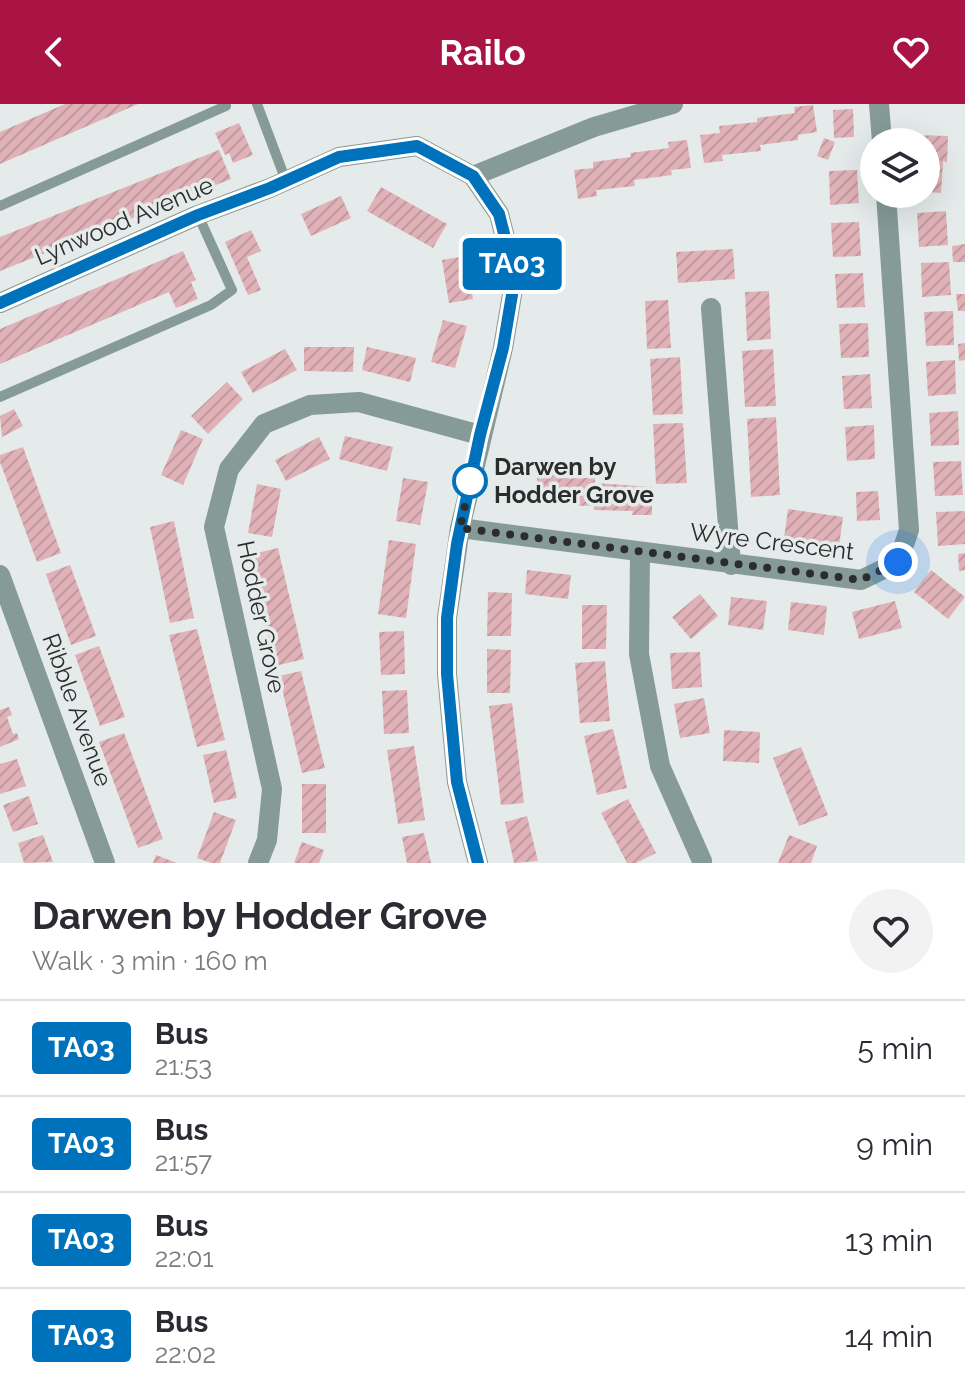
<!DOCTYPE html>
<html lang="en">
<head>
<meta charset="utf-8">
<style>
	:root { --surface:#fff; --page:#f2f2f3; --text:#2b2b33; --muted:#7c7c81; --line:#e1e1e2; --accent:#a91445 }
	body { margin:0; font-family:Raleway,sans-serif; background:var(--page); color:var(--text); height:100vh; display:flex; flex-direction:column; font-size:30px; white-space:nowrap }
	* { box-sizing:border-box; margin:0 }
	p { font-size:26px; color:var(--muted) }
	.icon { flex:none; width:44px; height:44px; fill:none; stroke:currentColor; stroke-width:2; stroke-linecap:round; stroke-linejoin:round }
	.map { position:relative; height:759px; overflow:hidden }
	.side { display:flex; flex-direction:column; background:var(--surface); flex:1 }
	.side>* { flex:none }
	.badge { padding:0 16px; border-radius:6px; font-size:28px; line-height:52px }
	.buttons { position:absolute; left:860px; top:24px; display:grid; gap:16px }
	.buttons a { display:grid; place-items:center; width:80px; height:80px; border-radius:50%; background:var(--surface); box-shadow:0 8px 32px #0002; font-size:40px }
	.you { position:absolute; width:40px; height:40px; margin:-20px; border:6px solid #fff; border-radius:50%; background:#1a73e8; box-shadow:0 0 0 12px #1a73e833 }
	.map>.badge { position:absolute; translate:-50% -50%; box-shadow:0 0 0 4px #fff }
	.round { display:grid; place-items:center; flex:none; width:84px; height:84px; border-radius:42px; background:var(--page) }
	.headline { display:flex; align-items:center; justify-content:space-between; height:136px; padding:0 32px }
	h1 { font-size:38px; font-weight:700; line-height:60px }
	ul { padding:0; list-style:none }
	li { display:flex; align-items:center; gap:24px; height:96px; padding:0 32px; border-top:2px solid var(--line) }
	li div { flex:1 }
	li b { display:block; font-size:30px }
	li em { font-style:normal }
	li .badge { min-width:88px; font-weight:700; text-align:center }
	header { display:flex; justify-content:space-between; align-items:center; height:104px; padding:0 32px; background:var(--accent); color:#fff; font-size:36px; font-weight:700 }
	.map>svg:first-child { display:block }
	.building { fill:url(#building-hatch) }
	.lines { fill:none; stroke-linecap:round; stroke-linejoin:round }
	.lane { stroke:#869a97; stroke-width:10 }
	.street { stroke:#869a97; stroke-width:20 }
	.line-casing { stroke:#fff; stroke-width:18 }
	.line { stroke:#0072bc; stroke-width:12 }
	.walk { stroke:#2b2d2d; stroke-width:8; stroke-dasharray:0 14.4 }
	.stop-dot { fill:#fff; stroke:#0072bc; stroke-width:4 }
	.labels { text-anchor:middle; stroke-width:7; stroke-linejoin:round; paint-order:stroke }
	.street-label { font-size:24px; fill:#2b2d2d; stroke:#e5ebea }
	.stop-label { font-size:24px; font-weight:bold; fill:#2b2d2d; stroke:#e5ebea; text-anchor:start }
</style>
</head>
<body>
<header><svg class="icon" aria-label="back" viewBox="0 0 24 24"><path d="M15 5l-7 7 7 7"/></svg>Railo<svg class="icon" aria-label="heart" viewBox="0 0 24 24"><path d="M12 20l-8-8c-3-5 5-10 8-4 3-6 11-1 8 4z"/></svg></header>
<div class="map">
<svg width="965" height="759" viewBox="0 0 965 759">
	<defs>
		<pattern id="building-hatch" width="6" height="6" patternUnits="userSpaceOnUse" patternTransform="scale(2)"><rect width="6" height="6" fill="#e0b2b8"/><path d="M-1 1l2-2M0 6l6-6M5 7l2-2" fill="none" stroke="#c0999e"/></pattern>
	</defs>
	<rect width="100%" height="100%" fill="#e5ebea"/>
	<!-- building -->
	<path class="building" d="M65,0H138L0,60V28Z
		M813,1L817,28L798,31V36L760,41L761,47L722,51L723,57L704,59L700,31L720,29L719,22L757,18V14L795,9L794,3Z
		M853,5L854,33L834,34L833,6Z
		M239,19L253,51L233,59L229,49L225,51L215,29Z
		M915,31L948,32L947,58L943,57L941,89L926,88V38H915Z
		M824,34L835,38L828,56L817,52Z
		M687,36L691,64L671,66L672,71L634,76L635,82L596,86L597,92L578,95L574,66L593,64V58L631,53L630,49L669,44L668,38Z
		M219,46L231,75L0,167V133Z
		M857,66L859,99L830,101L829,67Z
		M381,83L447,120L433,144L367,107Z
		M341,92L351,114L311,132L301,110Z
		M946,107L948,141L919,143L917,109Z
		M859,118L861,152L833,153L831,119Z
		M251,126L261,147L247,153L261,186L248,191L225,138Z
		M965,140V158H953L952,142Z
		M733,145L735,175L678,179L676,148Z
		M183,147L196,176L191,178L198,195L176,204L169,188L0,260V225Z
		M466,152L473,195L449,199L442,156Z
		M949,158L951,191L922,193L921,159Z
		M863,169L865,203L837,204L835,170Z
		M769,187L771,235L747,237L745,188Z
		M956,190H965V207H958Z
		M668,196L671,244L647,245L645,197Z
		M953,207L954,241L926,242L924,208Z
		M443,216L467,222L455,264L431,258Z
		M868,219L869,253L841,254L839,220Z
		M965,239V256L959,257L958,240Z
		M304,243H354L353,268L304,267Z
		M367,243L416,254L410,278L362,266Z
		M285,245L297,266L253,289L241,268Z
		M773,245L776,302L745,303L742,247Z
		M680,253L683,310L653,311L650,255Z
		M955,256L956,290L928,292L926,258Z
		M870,270L872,304L844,305L842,272Z
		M227,278L243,295L208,330L191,312Z
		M14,305L23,322L2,333L0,312Z
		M958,307L959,341L931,342L929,309Z
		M776,313L780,391L751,393L747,315Z
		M683,319L687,379L656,380L653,320Z
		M874,321L875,355L847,357L845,323Z
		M181,326L203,335L183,381L161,371Z
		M345,332L393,343L387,367L339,355Z
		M319,333L330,355L286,377L275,356Z
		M23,343L61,449L37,458L0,358V351Z
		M961,357L963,391L935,392L933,358Z
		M537,369L556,370V374H595V379L652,383V411H632L633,407L594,406V402L556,401V397H537Z
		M403,374L428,378L420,421L396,417Z
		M257,380L281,385L272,433L248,429Z
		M878,387L880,416L857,417L856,388Z
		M788,405L843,413L839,442L784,434Z
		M965,407V440L938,442L936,408Z
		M174,417L194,514L170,519L150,423Z
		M389,436L416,440L406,514L378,510Z
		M278,444L304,555L275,562L249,451Z
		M965,449V466L959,467L958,450Z
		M70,461L96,532L71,541L46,470Z
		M527,466L571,471L568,495L525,490Z
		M931,466L965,493L948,515L914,488Z
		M488,488L512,489L511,532H487Z
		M700,490L718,512L691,535L672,513Z
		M731,493L767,497L763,526L728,521Z
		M895,497L902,524L859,535L852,508Z
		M791,498L827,502L824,531L788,526Z
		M582,501H607L606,545H582Z
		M197,525L225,636L197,643L169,531Z
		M404,527L405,570L381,571L379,528Z
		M99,542L125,613L100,622L75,551Z
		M487,545L511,546L510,589H487Z
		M700,548L702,583L672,585L670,549Z
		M605,557L610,617L580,619L575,559Z
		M301,567L325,664L302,669L279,572Z
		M407,586L409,629L384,630L382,587Z
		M704,594L710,629L680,634L674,600Z
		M512,599L524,699L501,701L489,602Z
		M9,603L12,611L7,613L13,630L17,629L19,635L0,643V606Z
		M613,625L627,684L597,691L584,632Z
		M724,626L760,628L759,659L723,657Z
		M124,629L163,735L138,744L99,638Z
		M414,642L425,716L398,720L387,646Z
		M801,643L828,711L799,722L773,654Z
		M226,646L237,694L214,699L203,651Z
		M17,655L26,682L0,690V660Z
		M302,680H326V729H302Z
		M29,692L38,720L13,728L3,701Z
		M628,695L656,749L636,759H627L601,709Z
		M214,708L236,716L220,759H211L197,754Z
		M527,712L538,757L514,759L505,718Z
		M424,729L431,759H407L402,733Z
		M43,731L53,758L24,759L18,739Z
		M789,731L817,742L811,759H778Z
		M302,738L324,746L319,759H294Z
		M156,751L177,759H153Z"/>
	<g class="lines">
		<!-- lane -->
		<path class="lane" d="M257,0L286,77
			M0,102L226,2
			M0,293L211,201L232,186L198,111"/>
		<!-- street -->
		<path class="street" d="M879,0L882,38
			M473,72L594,23L673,0
			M0,199L198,111L270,84L339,53L417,42L473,72L499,110L515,173L503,244L460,424L447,514V570L457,678L478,759
			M711,204L731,461
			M460,424L861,476L898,458L909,426L886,90
			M640,448L639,550L660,662L702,757
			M0,471L105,759
			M258,759L267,736L272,685L214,423L229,365L264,320L310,301L359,298L480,331"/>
	</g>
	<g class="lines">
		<defs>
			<path id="line" d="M0,199L198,111L270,84L339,53L417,42L473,72L499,110L515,173L503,244L480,331L457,440L447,514V570L457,678L478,759"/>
		</defs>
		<!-- line casing -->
		<use href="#line" class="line-casing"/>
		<!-- line -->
		<use href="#line" class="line"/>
		<!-- walk -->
		<path class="walk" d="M470,377L474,362L460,424L861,476L898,458"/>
	</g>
	<!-- markers -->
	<circle class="stop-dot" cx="470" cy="377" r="16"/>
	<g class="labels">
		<!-- street labels -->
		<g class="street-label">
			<text transform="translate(124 117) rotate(-23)" y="8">Lynwood Avenue</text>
			<text transform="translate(772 438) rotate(7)" y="8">Wyre Crescent</text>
			<text transform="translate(261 513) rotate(78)" y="8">Hodder Grove</text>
			<text transform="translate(77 606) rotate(70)" y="8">Ribble Avenue</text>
		</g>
		<!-- stop labels -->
		<g class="stop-label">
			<text x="494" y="371">Darwen by<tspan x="494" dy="28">Hodder Grove</tspan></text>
		</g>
	</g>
</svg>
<div class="buttons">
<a><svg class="icon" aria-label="layers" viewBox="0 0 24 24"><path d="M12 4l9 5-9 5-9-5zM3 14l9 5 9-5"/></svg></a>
</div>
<div class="you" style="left:898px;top:458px"></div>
<b class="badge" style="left:512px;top:160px;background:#0072bc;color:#fff">TA03</b>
</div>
<section class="side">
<div class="headline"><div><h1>Darwen by Hodder Grove</h1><p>Walk · 3 min · 160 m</p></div><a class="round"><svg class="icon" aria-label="heart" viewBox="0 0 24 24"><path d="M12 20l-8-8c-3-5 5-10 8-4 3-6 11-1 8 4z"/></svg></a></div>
<ul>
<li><span class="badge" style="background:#0072bc;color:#fff">TA03</span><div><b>Bus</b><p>21:53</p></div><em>5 min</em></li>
<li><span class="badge" style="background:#0072bc;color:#fff">TA03</span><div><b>Bus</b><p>21:57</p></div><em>9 min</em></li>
<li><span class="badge" style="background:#0072bc;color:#fff">TA03</span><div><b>Bus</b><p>22:01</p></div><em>13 min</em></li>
<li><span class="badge" style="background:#0072bc;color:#fff">TA03</span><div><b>Bus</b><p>22:02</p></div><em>14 min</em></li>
</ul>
</section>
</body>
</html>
